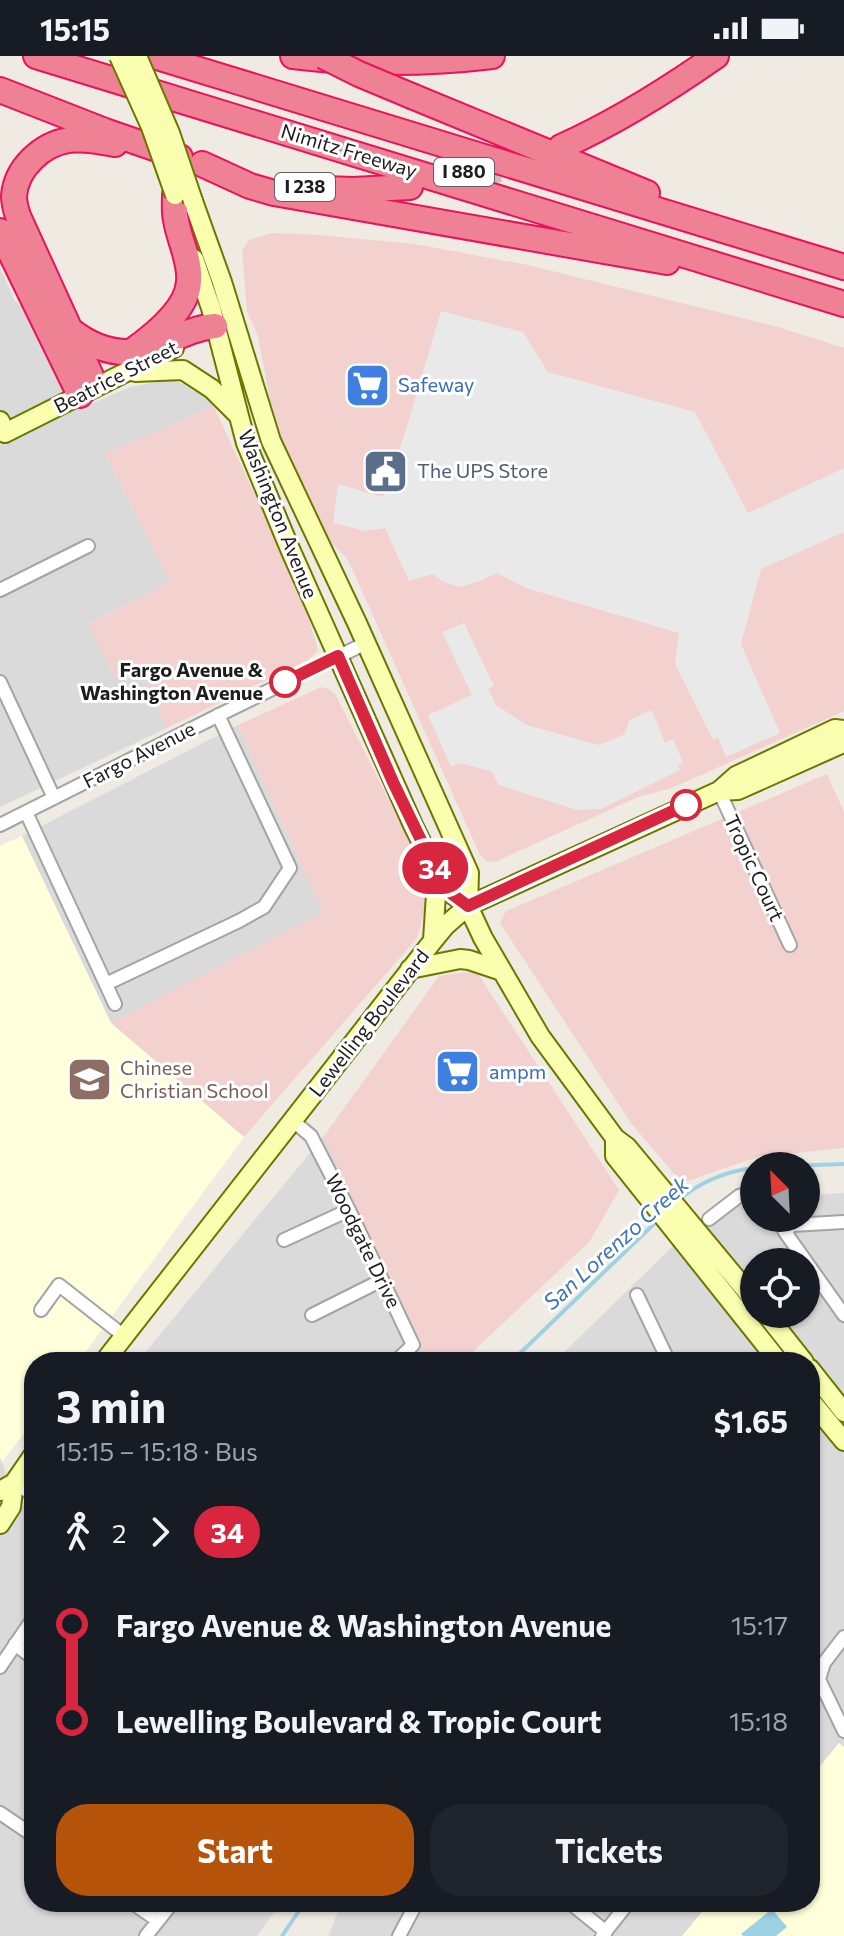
<!DOCTYPE html>
<html lang="en">
<head>
<meta charset="utf-8">
<style>
	:root { --surface:#171b24; --page:#20242c; --text:#f1f3f6; --muted:#9ea1a6; --accent:#b45309 }
	body { margin:0; font-family:Commissioner,sans-serif; background:var(--page); color:var(--text); height:100vh; display:flex; flex-direction:column; font-size:30px; white-space:nowrap }
	* { box-sizing:border-box; margin:0 }
	p { font-size:26px; color:var(--muted) }
	.icon { flex:none; width:44px; height:44px; fill:none; stroke:currentColor; stroke-width:2; stroke-linecap:round; stroke-linejoin:round }
	.map { position:relative; flex:1; overflow:hidden }
	.panel { position:absolute; left:24px; top:1296px; width:796px; height:560px; display:flex; flex-direction:column; background:var(--surface); border-radius:32px; box-shadow:0 2px 6px #0004 }
	.panel>* { flex:none }
	.badge { padding:0 16px; border-radius:26px; font-size:28px; line-height:52px }
	.needle { width:52px; rotate:336deg }
	.controls { position:absolute; left:740px; top:1096px; display:grid; gap:16px }
	.controls a { display:grid; place-items:center; width:80px; height:80px; border-radius:50%; background:var(--surface); box-shadow:0 2px 6px #0004; font-size:40px }
	.map>.badge { position:absolute; translate:-50% -50%; box-shadow:0 0 0 4px #fff }
	.legs { display:flex; align-items:center; gap:12px; height:88px; padding:0 32px; font-size:26px }
	.legs p { margin-inline-start:auto }
	.head { display:flex; align-items:center; justify-content:space-between; height:136px; padding:0 32px }
	h1 { font-size:44px; font-weight:700; line-height:60px }
	.primary-button { display:flex; gap:16px; margin-top:auto; padding:16px 32px }
	.primary-button a { flex:1; height:92px; border-radius:32px; background:var(--accent); color:#fff; font-size:32px; font-weight:700; line-height:92px; text-align:center }
	.primary-button a+a { background:var(--page); color:var(--text) }
	ul { padding:0 32px; list-style:none }
	li { display:flex; align-items:center; gap:28px; height:96px; font-size:30px }
	li i { display:grid; place-items:center; width:12px; height:100%; margin:0 10px; background:currentColor }
	li i::after { content:''; width:20px; height:20px; margin:-10px; border:6px solid; border-radius:50%; background:var(--surface) }
	li p { margin-inline-start:auto }
	li:first-child i { background:linear-gradient(#0000 50%,currentColor 0) }
	li:last-child i { background:linear-gradient(currentColor 50%,#0000 0) }
	.status { display:flex; justify-content:space-between; align-items:center; height:56px; padding:0 40px; background:var(--surface); direction:ltr }
	.status svg { height:22px; fill:currentColor }
	.map>svg:first-child { display:block }
	.residential { fill:#dbdada; fill-rule:evenodd }
	.commercial { fill:#f2d1cf }
	.education { fill:#ffffdb }
	.parking { fill:#e9e9e9 }
	.water { fill:#9ed2e2 }
	.lines { fill:none; stroke-linecap:round; stroke-linejoin:round }
	.stream { stroke:#9ed2e2; stroke-width:4 }
	.highway-tunnel { stroke:#c6c2bb; stroke-width:24; stroke-dasharray:24 12; stroke-linecap:butt }
	.street-casing { stroke:#a4a4a4; stroke-width:16 }
	.secondary-casing { stroke:#6a7800; stroke-width:22 }
	.highway-casing { stroke:#ea125a; stroke-width:28 }
	.street { stroke:#fff; stroke-width:12 }
	.secondary { stroke:#faffb0; stroke-width:18 }
	.highway { stroke:#ef8195; stroke-width:24 }
	.secondary-bridge-casing { stroke:#6a7800; stroke-width:22; stroke-linecap:butt }
	.highway-bridge-casing { stroke:#ea125a; stroke-width:28; stroke-linecap:butt }
	.secondary-bridge { stroke:#faffb0; stroke-width:18 }
	.highway-bridge { stroke:#ef8195; stroke-width:24 }
	.line-1-casing { stroke:#fff; stroke-width:18 }
	.line-1 { stroke:#d7263d; stroke-width:12 }
	.stop-1-dot { fill:#fff; stroke:#d7263d; stroke-width:4 }
	.labels { text-anchor:middle; stroke-width:6; stroke-linejoin:round; paint-order:stroke }
	.shield { fill:#fff; stroke:#616161; stroke-width:2 }
	.shield-label { font-size:18px; font-weight:bold; fill:#1d1d1d }
	.street-label { font-size:20px; fill:#1d1d1d; stroke:#fff }
	.shop-label { font-size:20px; fill:#366cbe; stroke:#fff; text-anchor:start }
	.service-label { font-size:20px; fill:#4e5e75; stroke:#fff; text-anchor:start }
	.stop-label { font-size:20px; font-weight:bold; fill:#1d1d1d; stroke:#fff; text-anchor:end }
	.education-label { font-size:20px; fill:#785e54; stroke:#fff; text-anchor:start }
	.water-label { font-size:22px; font-style:italic; fill:#3e75ae; stroke:#fff }
</style>
</head>
<body>
<div class="status"><b>15:15</b><svg viewBox="0 0 49 12"><path d="M0 12V9h3v3zM5 12V6h3v6zM10 12V3h3v9zM15 12V0h3v12zM26 1h20v11H26zM47 4h2v5h-2z"/></svg></div>
<div class="map">
<svg width="844" height="1880" viewBox="0 0 844 1880">
	<rect width="100%" height="100%" fill="#f0ebe2"/>
	<!-- residential -->
	<path class="residential" d="M0,212L15,245L34,260L82,352L130,331L174,323L218,349L105,398L170,526L90,567L140,613L167,672L0,751Z
		M238,669L323,856L111,967L22,780Z
		M324,1080L427,1306H138L139,1304Z
		M844,1137V1880H328L342,1846H810V1306H554L712,1152L754,1146V1162H806V1139ZM754,1206H806V1258H754Z
		M0,1401L20,1454L34,1437V1846H281L257,1880H0Z"/>
	<!-- commercial -->
	<path class="commercial" d="M271,177L319,179L415,188L528,209L778,271L844,292V655L672,732L638,741L497,805L488,806L480,799L354,517L346,501L329,485L282,385L270,344L258,280L247,255L242,195L249,184Z
		M214,351L301,538L318,594L308,604L167,672L140,613L116,625L89,568L170,526L105,398Z
		M321,631L329,633L335,638L432,828L417,882L244,1081L111,967L323,856L238,669Z
		M827,718L844,756V1092L757,1101L682,1127L631,1067L500,867L506,855Z
		M476,915L619,1134L590,1185L462,1306H427L324,1080L439,920Z"/>
	<!-- education -->
	<path class="education" d="M22,780L111,967L244,1081L78,1306H34V1364L2,1406L0,1401V790Z
		M839,1687L844,1691V1880H682L710,1846H810V1722Z"/>
	<!-- parking -->
	<path class="parking" d="M441,255L523,276L548,316L695,356L748,457L844,412V476L761,513L741,588L780,677L726,701L718,681L713,684L675,608L679,577L526,532L497,517L478,526L458,531L442,525L433,518L409,525L385,472L366,475L333,467L338,428L383,441L407,370Z
		M464,567L494,630L488,633L496,649L527,669L599,689L625,678L629,664L652,654L665,687L673,683L683,706L678,709L680,714L601,753L577,754L499,729L491,715L460,707L451,711L428,659L472,639L442,576Z"/>
	<!-- water -->
	<path class="water" d="M772,1853L787,1871L776,1880H743L741,1878Z"/>
	<g class="lines">
		<!-- stream -->
		<path class="stream" d="M786,1110L844,1108
			M677,1146C697,1127 726,1115 754,1112
			M511,1306L659,1163
			M282,1880L305,1846"/>
		<!-- highway-tunnel -->
		<path class="highway-tunnel" d="M440,127L492,116L521,107"/>
		<defs>
			<path id="street" d="M0,534L88,490
				M0,626L54,742
				M719,735L790,889
				M26,756L115,948
				M0,769L223,657L366,587
				M106,928L239,865L264,851L290,812L218,659
				M293,1065L311,1080L349,1154L413,1289L395,1306
				M778,1162L785,1176L844,1259
				M709,1163L739,1140L752,1136L754,1137
				M785,1176L792,1169L844,1166
				M284,1184L349,1154
				M637,1239L669,1306
				M41,1254L59,1229L124,1280
				M312,1259L382,1224
				M14,1427L34,1439
				M15,1588L34,1603
				M810,1605L844,1675
				M0,1611L34,1561
				M810,1641L819,1623L824,1607L844,1581
				M0,1757L34,1780
				M131,1846L157,1864
				M569,1846L606,1876
				M146,1880L173,1846
				M399,1880L417,1846
				M602,1880L629,1846"/>
			<path id="secondary" d="M193,145L222,226L271,385L357,567L469,817L468,850
				M194,203L211,252L246,387L290,493L413,769L444,832L468,850L483,882L540,980L615,1082L627,1091L754,1244
				M135,316L183,314L212,333L237,358
				M0,365L5,377L174,292
				M719,735L738,734L841,688L844,685
				M433,884L436,838L435,818
				M410,913L460,903L469,904L502,915
				M615,1082V1100L779,1306
				M766,1258L804,1306
				M104,1306L432,886L445,870L468,850L719,735L736,720L835,673L844,674
				M810,1313L844,1356
				M810,1344L844,1385
				M0,1435L14,1427L34,1398
				M0,1468L11,1451L14,1427"/>
			<path id="highway" d="M36,0L844,248
				M154,0L844,211
				M293,0C360,8 425,8 492,0
				M0,34L105,75L180,101
				M414,41L647,137
				M561,91C617,66 666,35 716,0
				M202,108L250,130L274,137L667,206
				M325,133L353,134L410,131
				M0,175L80,339
				M69,273C95,294 124,303 156,290C176,282 193,272 215,270
				M131,296C152,281 188,254 189,225C191,205 179,184 176,164C174,156 175,147 175,139
				M80,339L91,320L18,160C16,154 14,147 14,140C16,112 42,88 69,84C84,82 100,85 115,88"/>
		</defs>
		<!-- street casing -->
		<use href="#street" class="street-casing"/>
		<!-- secondary casing -->
		<use href="#secondary" class="secondary-casing"/>
		<!-- highway casing -->
		<use href="#highway" class="highway-casing"/>
		<!-- street -->
		<use href="#street" class="street"/>
		<!-- secondary -->
		<use href="#secondary" class="secondary"/>
		<!-- highway -->
		<use href="#highway" class="highway"/>
		<defs>
			<path id="secondary-bridge" d="M119,0L151,71L175,139
				M137,0L170,77L193,145"/>
			<path id="highway-bridge" d="M323,0L359,18L414,41"/>
		</defs>
		<!-- secondary-bridge casing -->
		<use href="#secondary-bridge" class="secondary-bridge-casing"/>
		<!-- highway-bridge casing -->
		<use href="#highway-bridge" class="highway-bridge-casing"/>
		<!-- secondary-bridge -->
		<use href="#secondary-bridge" class="secondary-bridge"/>
		<!-- highway-bridge -->
		<use href="#highway-bridge" class="highway-bridge"/>
	</g>
	<g class="lines">
		<defs>
			<path id="line-1" d="M285,626L338,600L393,726L444,832L468,850L686,749"/>
		</defs>
		<!-- line-1 casing -->
		<use href="#line-1" class="line-1-casing"/>
		<!-- line-1 -->
		<use href="#line-1" class="line-1"/>
	</g>
	<!-- icons -->
	<defs>
		<symbol id="supermarket-square" viewBox="-11 -11 22 22"><rect x="-9" y="-9" width="18" height="18" rx="4" fill="#3f7fe0" stroke="#fff"/><path d="M-6-5.5h2.5l.6 2H6L4.5 2H-2.5L-4.4-4H-6ZM-1.5 3.2a1.3 1.3 0 1 0 .1 0ZM3 3.2a1.3 1.3 0 1 0 .1 0Z" fill="#fff"/></symbol>
		<symbol id="civic-square" viewBox="-11 -11 22 22"><rect x="-9" y="-9" width="18" height="18" rx="4" fill="#5c6f8a" stroke="#fff"/><path d="M-.6-6.5H3V-4.5H.6V-3L4-1V1h2V6H-6V1h2V-1L-.6-3ZM-1.2 2.5V6h2.4V2.5Z" fill="#fff"/></symbol>
		<symbol id="school-square" viewBox="-11 -11 22 22"><rect x="-9" y="-9" width="18" height="18" rx="4" fill="#8d6e63" stroke="#fff"/><path d="M0-5L7-2L0 1L-7-2ZM-4 1L0 2.5L4 1V4Q0 6-4 4Z" fill="#fff"/></symbol>
	</defs>
	<g fill-rule="evenodd">
		<use href="#supermarket-square" x="342" y="304" width="51" height="51"/>
		<use href="#civic-square" x="360" y="390" width="51" height="51"/>
		<use href="#supermarket-square" x="432" y="990" width="51" height="51"/>
		<use href="#school-square" x="64" y="998" width="51" height="51"/>
	</g>
	<!-- markers -->
	<g class="stop-1-dot">
		<circle cx="285" cy="626" r="14"/>
		<circle cx="686" cy="749" r="14"/>
	</g>
	<g class="labels">
		<!-- shield labels -->
		<g class="shield">
			<rect x="434" y="102" width="60" height="28" rx="6"/>
			<rect x="275" y="117" width="60" height="28" rx="6"/>
		</g>
		<g class="shield-label">
			<text x="464" y="122">I 880</text>
			<text x="305" y="137">I 238</text>
		</g>
		<!-- street labels -->
		<g class="street-label">
			<text transform="translate(349 95) rotate(17)" y="7">Nimitz Freeway</text>
			<text transform="translate(116 321) rotate(-27)" y="7">Beatrice Street</text>
			<text transform="translate(278 458) rotate(68)" y="7">Washington Avenue</text>
			<text transform="translate(139 699) rotate(-27)" y="7">Fargo Avenue</text>
			<text transform="translate(754 812) rotate(65)" y="7">Tropic Court</text>
			<text transform="translate(369 967) rotate(-52)" y="7">Lewelling Boulevard</text>
			<text transform="translate(363 1185) rotate(64)" y="7">Woodgate Drive</text>
		</g>
		<!-- shop labels -->
		<g class="shop-label">
			<text x="398" y="336">Safeway</text>
			<text x="489" y="1023">ampm</text>
		</g>
		<!-- service labels -->
		<g class="service-label">
			<text x="417" y="422">The UPS Store</text>
		</g>
		<!-- stop labels -->
		<g class="stop-label">
			<text x="263" y="621">Fargo Avenue &amp;<tspan x="263" dy="23">Washington Avenue</tspan></text>
		</g>
		<!-- education labels -->
		<g class="education-label">
			<text x="120" y="1019">Chinese<tspan x="120" dy="23">Christian School</tspan></text>
		</g>
		<!-- water labels -->
		<g class="water-label">
			<text transform="translate(616 1187) rotate(-42)" y="8">San Lorenzo Creek</text>
		</g>
	</g>
</svg>
<div class="controls">
<a><svg class="needle" viewBox="-14 -14 28 28"><path d="M0-13l5 13h-10z" fill="#e53935"/><path d="M0 13l5-13h-10z" fill="#9ea1a6"/></svg></a>
<a><svg class="icon" aria-label="locate" viewBox="0 0 24 24"><circle cx="12" cy="12" r="6"/><path d="M12 2v4M12 18v4M2 12h4M18 12h4"/></svg></a>
</div>
<b class="badge" style="left:435px;top:812px;background:#d7263d;color:#fff">34</b>
<section class="panel">
<div class="head"><div><h1>3 min</h1><p>15:15 – 15:18 · Bus</p></div><b>$1.65</b></div>
<div class="legs"><svg class="icon" aria-label="walk" viewBox="0 0 24 24"><circle cx="13" cy="4" r="2"/><path d="M13 8l-2 6 4 7M11 14l-3 7M7 12l3-4h3l4 4"/></svg>2<svg class="icon" aria-label="forward" viewBox="0 0 24 24"><path d="M9 5l7 7-7 7"/></svg><b class="badge" style="background:#d7263d;color:#fff">34</b></div>
<ul>
<li><i style="color:#d7263d"></i><b>Fargo Avenue &amp; Washington Avenue</b><p>15:17</p></li>
<li><i style="color:#d7263d"></i><b>Lewelling Boulevard &amp; Tropic Court</b><p>15:18</p></li>
</ul>
<div class="primary-button"><a>Start</a><a>Tickets</a></div>
</section>
</div>
</body>
</html>
